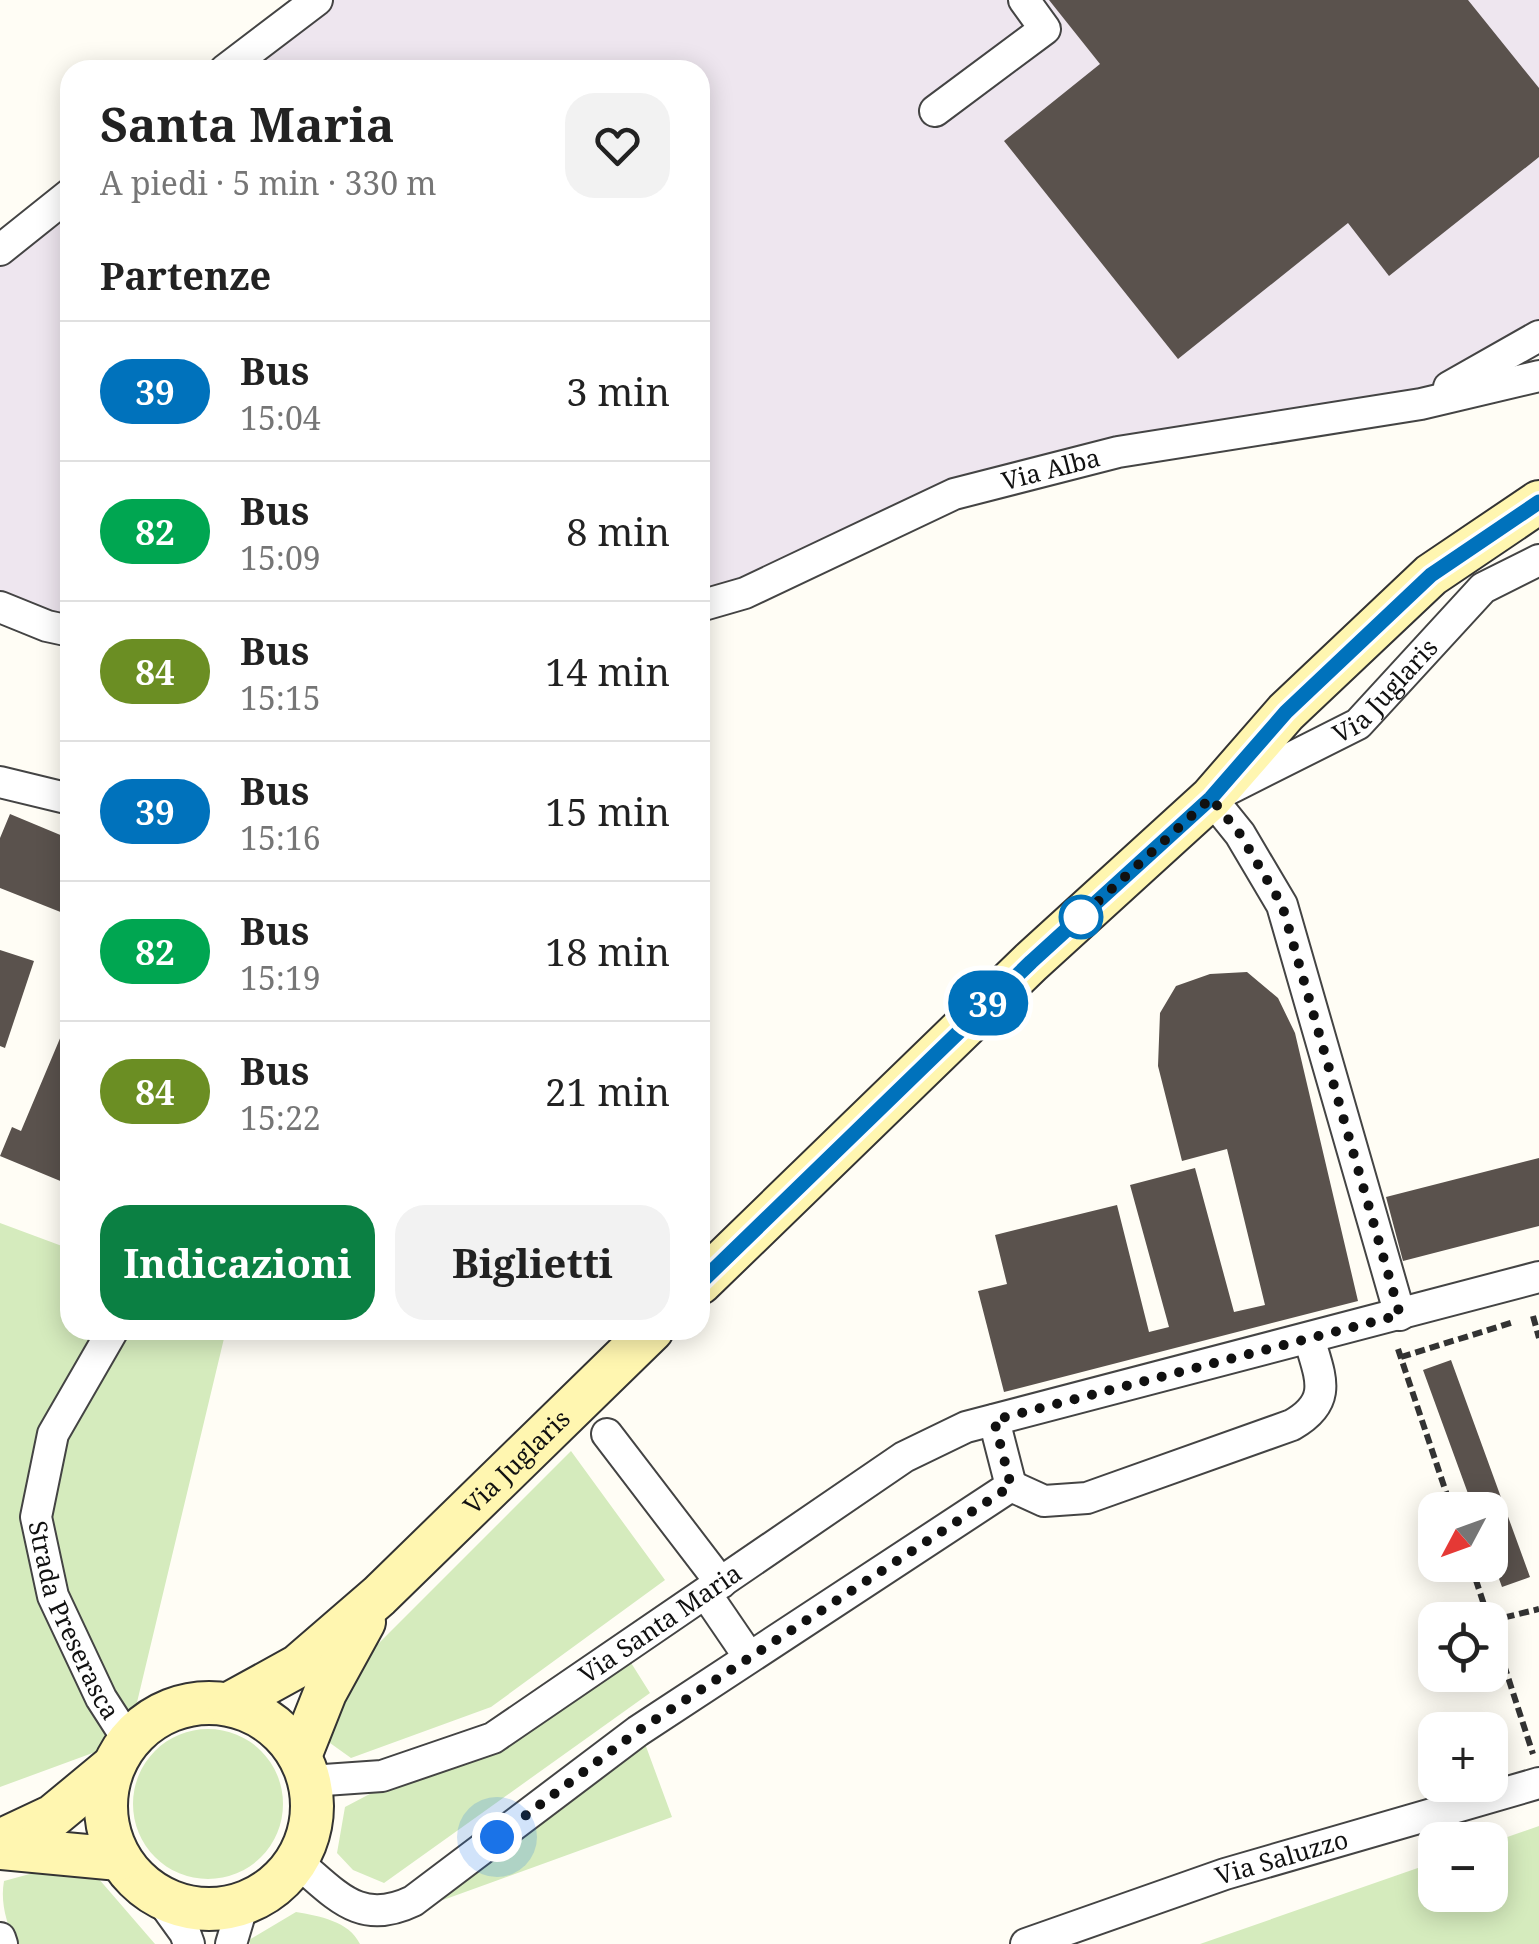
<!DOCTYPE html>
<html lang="it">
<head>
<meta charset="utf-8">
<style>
	:root { --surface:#fff; --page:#f2f2f2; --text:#222; --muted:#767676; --line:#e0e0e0; --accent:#0b8043 }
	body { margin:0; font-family:"Noto Serif",serif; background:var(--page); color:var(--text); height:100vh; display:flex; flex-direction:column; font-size:38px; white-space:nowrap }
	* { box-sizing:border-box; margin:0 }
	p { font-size:32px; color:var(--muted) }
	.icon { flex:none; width:55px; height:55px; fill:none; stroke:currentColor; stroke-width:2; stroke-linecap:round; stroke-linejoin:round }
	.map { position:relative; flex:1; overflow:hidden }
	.drawer { position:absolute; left:60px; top:60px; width:650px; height:1280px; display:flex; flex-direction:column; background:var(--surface); border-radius:30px; box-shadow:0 5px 25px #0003 }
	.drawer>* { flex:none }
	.badge { padding:0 20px; border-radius:32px; font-size:35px; line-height:65px }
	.needle { width:65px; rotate:229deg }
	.tools { position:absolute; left:1418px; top:1492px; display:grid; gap:20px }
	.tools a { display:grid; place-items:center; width:90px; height:90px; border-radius:20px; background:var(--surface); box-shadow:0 5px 25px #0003; font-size:50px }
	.you { position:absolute; width:50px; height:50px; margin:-25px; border:8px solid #fff; border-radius:50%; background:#1a73e8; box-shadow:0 0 0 15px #1a73e833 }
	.map>.badge { position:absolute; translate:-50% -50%; box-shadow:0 0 0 5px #fff }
	h2 { padding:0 40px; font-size:38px; line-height:90px }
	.round { display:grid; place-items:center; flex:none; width:105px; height:105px; border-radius:30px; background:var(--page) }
	.overview { display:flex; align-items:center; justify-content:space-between; height:170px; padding:0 40px }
	h1 { font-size:48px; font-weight:700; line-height:75px }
	.action { display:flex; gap:20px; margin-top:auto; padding:20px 40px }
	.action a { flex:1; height:115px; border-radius:30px; background:var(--accent); color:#fff; font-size:40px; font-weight:700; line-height:115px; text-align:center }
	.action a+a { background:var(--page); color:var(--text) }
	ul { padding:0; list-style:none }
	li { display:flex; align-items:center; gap:30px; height:140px; padding:0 40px; border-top:2px solid var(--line) }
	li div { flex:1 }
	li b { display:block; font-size:38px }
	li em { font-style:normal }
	li .badge { min-width:110px; font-weight:700; text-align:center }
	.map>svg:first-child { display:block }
	.industrial { fill:#eee6ef }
	.green { fill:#d5ebbd }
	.building { fill:#5a524d }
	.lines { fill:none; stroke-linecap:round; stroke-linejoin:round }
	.street-casing { stroke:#444; stroke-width:34 }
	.secondary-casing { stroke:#333; stroke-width:46 }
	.path { stroke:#333; stroke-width:6; stroke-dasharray:10 5; stroke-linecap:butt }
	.street { stroke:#fff; stroke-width:30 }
	.secondary { stroke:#fff6b0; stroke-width:42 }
	.line-casing { stroke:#fff; stroke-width:22 }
	.line { stroke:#0072bc; stroke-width:15 }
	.walk { stroke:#111; stroke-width:10; stroke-dasharray:0 18 }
	.stop-dot { fill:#fff; stroke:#0072bc; stroke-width:5 }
	.labels { text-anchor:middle; stroke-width:10; stroke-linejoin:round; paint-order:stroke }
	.street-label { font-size:25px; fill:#111; stroke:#fff }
</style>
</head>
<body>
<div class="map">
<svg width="1539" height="1944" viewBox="0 0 1539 1944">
	<rect width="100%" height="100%" fill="#fffdf5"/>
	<!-- industrial -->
	<path class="industrial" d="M317,0H1539V336L1421,404L954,494L700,606V70H225Z
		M70,194V631L0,607V250Z"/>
	<!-- green -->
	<path class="green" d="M0,1223L70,1249V1330H226L128,1740L0,1787Z
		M571,1451L665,1580L491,1707L351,1758L323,1738L336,1686Z
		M628,1658L650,1693L384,1883L353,1870L337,1853L345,1807Z
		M133 1804a75 75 0 1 1 150 0a75 75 0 1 1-150 0Z
		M644,1741L672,1817L443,1900L444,1884Z
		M1539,1826V1944H1200L1435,1862V1895H1490V1843Z
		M70,1863L98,1878L155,1944H15C7,1923 0,1903 4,1881Z
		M296,1912C319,1916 349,1921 360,1944H250L249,1940Z"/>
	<!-- building -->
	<path class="building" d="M1049,0H1468L1539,88V157L1389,276L1348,223L1178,359L1004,141L1100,64Z
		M10,814L70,839V896L63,913L0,888V838Z
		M0,950L34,961L5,1048L0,1046Z
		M1247,972L1278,998L1295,1033L1358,1301L1004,1392L978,1291L1007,1284L995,1235L1117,1205L1149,1332L1169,1327L1130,1185L1195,1168L1234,1312L1265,1305L1227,1149L1182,1161L1158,1066L1160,1013L1176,986L1210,974Z
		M61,1036L70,1039V1185L0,1156L12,1127L21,1131Z
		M1539,1158V1226L1403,1261L1386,1197Z
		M1451,1360L1530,1577L1502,1587L1490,1554V1510H1474L1423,1370Z"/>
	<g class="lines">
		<defs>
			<g id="street">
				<path d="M225,70L317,0"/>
				<path d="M935,111L1045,29L1024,0"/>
				<path d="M0,250L70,194"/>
				<path d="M1449,387L1539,336"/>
				<path id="s1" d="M700,606L745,593L954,494L1118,452L1421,404L1539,376"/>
				<path d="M0,607L47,626L70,631"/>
				<path d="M0,782L70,799"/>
				<path id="s2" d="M1400,1315L1282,905L1240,834L1211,798L1358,724L1483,588L1539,560"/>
				<path id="s3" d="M113,1330L53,1434L36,1517L53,1596L101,1698L128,1740"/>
				<path d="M607,1434L721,1583"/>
				<path d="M1011,1486L1044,1501L1087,1498L1292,1425C1334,1401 1320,1377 1309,1338"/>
				<path d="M706,1594L749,1657"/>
				<path id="s4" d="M310,1781L382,1776L493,1738L904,1457L966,1427L1539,1277"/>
				<path d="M296,1861C336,1894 359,1927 413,1901L638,1731L1011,1486L994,1420"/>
				<path d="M159,1897L185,1933L189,1944"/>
				<path d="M0,1938L2,1944"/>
				<path d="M231,1944L243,1904"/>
				<path id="s5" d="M1026,1944L1225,1874L1539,1783"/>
			</g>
			<g id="secondary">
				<path d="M700,1283L1031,962L1211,798L1286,712L1431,575L1539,502"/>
				<circle cx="209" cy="1806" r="103"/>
				<path id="s6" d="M229,1704L298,1666L379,1596L652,1330"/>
				<path d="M300,1756L325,1693L364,1622"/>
				<path d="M0,1841L53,1816L111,1768"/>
				<path d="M0,1848L119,1859"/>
			</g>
		</defs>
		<!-- street casing -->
		<use href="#street" class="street-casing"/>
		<!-- secondary casing -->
		<use href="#secondary" class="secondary-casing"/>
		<!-- path -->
		<path class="path" d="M1533,1316L1539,1338
			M1398,1349L1452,1510
			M1401,1357L1514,1322
			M1471,1565L1489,1620
			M1490,1621L1539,1609
			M1490,1622L1533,1754"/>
		<!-- street -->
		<use href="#street" class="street"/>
		<!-- secondary -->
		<use href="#secondary" class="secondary"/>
	</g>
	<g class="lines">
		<defs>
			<path id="line" d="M700,1283L1031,962L1211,798L1286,712L1431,575L1539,502"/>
		</defs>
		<!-- line casing -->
		<use href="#line" class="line-casing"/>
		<!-- line -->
		<use href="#line" class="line"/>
		<!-- walk -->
		<path class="walk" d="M497,1837L638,1731L1011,1486L994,1420L1400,1315L1282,905L1240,834L1211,798L1081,917"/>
	</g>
	<!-- markers -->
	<circle class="stop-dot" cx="1081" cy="917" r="20"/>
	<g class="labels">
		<!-- street labels -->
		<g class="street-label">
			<text dy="9" stroke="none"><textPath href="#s1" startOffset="378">Via Alba</textPath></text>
			<text dy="9" stroke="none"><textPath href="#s2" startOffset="762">Via Juglaris</textPath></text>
			<text dy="9" stroke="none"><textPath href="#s6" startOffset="378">Via Juglaris</textPath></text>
			<text dy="9" stroke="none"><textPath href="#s3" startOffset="315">Strada Preserasca</textPath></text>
			<text dy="9" stroke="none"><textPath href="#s4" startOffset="392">Via Santa Maria</textPath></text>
			<text dy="9" stroke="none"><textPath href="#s5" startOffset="270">Via Saluzzo</textPath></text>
		</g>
	</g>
</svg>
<div class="tools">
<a><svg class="needle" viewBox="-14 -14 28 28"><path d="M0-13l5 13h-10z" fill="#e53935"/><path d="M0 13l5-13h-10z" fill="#767676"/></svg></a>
<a><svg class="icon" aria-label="locate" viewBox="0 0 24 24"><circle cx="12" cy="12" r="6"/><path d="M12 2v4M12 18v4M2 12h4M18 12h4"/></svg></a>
<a>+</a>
<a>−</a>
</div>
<div class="you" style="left:497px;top:1837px"></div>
<b class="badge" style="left:988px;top:1003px;background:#0072bc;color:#fff">39</b>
<section class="drawer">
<div class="overview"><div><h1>Santa Maria</h1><p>A piedi · 5 min · 330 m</p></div><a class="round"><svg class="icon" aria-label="heart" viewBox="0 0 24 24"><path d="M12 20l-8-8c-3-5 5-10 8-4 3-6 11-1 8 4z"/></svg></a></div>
<h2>Partenze</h2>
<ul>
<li><span class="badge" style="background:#0072bc;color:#fff">39</span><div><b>Bus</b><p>15:04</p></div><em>3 min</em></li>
<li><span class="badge" style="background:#00a651;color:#fff">82</span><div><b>Bus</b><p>15:09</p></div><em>8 min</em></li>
<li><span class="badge" style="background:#6b8e23;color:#fff">84</span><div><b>Bus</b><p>15:15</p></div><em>14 min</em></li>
<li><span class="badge" style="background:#0072bc;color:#fff">39</span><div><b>Bus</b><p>15:16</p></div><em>15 min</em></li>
<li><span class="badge" style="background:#00a651;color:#fff">82</span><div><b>Bus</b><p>15:19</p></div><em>18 min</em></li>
<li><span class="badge" style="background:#6b8e23;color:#fff">84</span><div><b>Bus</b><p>15:22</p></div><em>21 min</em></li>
</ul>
<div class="action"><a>Indicazioni</a><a>Biglietti</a></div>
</section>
</div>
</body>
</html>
